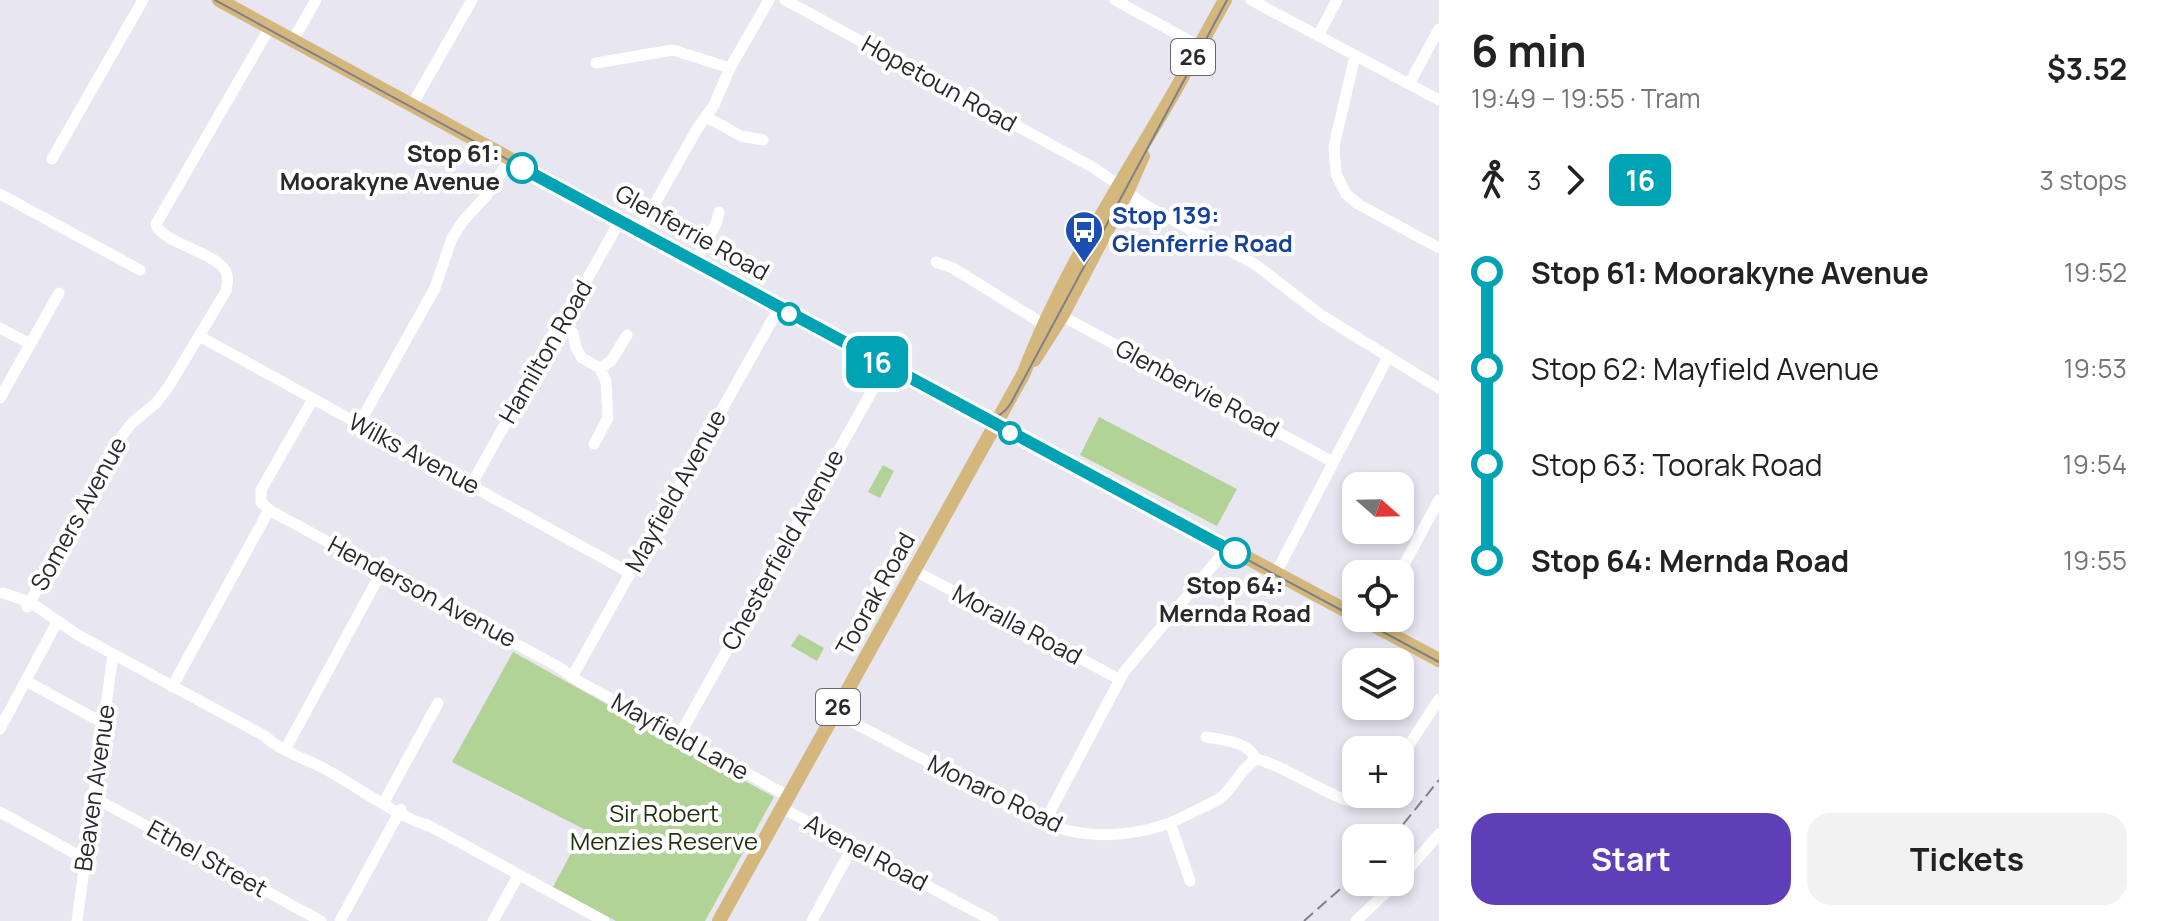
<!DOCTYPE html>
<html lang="en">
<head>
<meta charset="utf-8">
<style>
	:root { --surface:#fff; --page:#f2f2f2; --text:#222; --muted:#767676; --accent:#5f3fb7 }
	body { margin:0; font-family:Manrope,sans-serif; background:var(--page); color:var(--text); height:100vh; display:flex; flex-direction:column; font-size:30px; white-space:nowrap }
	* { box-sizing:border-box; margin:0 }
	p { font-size:26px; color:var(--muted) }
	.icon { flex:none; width:44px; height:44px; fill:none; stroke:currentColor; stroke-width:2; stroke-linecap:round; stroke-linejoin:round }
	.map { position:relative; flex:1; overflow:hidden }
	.drawer { display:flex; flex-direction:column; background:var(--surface); width:720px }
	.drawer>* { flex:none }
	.badge { padding:0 16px; border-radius:12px; font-size:28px; line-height:52px }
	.needle { width:52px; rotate:110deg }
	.fabs { position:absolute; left:1342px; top:472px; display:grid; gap:16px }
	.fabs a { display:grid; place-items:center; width:72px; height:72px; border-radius:16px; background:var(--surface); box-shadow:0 4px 12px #0003; font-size:40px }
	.map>.badge { position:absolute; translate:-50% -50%; box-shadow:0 0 0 4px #fff }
	.legs { display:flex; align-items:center; gap:12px; height:88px; padding:0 32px; font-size:26px }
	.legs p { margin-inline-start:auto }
	.head { display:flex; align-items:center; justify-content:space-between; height:136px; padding:0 32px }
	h1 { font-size:44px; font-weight:700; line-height:60px }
	.button { display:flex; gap:16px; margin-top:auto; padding:16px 32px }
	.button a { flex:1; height:92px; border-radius:24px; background:var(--accent); color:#fff; font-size:32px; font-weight:700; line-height:92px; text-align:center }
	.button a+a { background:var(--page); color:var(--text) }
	ul { padding:0 32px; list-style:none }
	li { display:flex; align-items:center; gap:28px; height:96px; font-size:30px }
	li i { display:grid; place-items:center; width:12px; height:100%; margin:0 10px; background:currentColor }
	li i::after { content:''; width:20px; height:20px; margin:-10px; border:6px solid; border-radius:50%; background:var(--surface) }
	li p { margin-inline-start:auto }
	li:first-child i { background:linear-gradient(#0000 50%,currentColor 0) }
	li:last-child i { background:linear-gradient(currentColor 50%,#0000 0) }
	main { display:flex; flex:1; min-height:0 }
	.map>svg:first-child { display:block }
	.green { fill:#b1d396 }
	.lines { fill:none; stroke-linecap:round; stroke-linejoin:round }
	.minor { stroke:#fff; stroke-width:11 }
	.major { stroke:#d3b77d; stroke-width:14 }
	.tram { stroke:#818087; stroke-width:2 }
	.rail { stroke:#818087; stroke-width:2; stroke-dasharray:12 6; stroke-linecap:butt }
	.line-1-casing { stroke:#fff; stroke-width:18 }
	.line-1 { stroke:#00a3b4; stroke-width:12 }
	.stop-1-dot { fill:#fff; stroke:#00a3b4; stroke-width:4 }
	.labels { text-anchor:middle; stroke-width:8; stroke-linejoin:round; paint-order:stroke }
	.shield { fill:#fff; stroke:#69696c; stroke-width:2 }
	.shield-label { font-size:22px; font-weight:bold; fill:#29292d }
	.street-label { font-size:24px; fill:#29292d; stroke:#fff }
	.stop-label { font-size:24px; font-weight:bold; fill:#29292d; stroke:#fff; text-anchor:end }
	.transit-label { font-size:24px; font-weight:bold; fill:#164399; stroke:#fff; text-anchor:start }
	.park-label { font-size:24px; fill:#1f310d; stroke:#fff }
</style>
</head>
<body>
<main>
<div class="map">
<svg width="1439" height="921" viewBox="0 0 1439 921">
	<rect width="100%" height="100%" fill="#e7e6f1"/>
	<!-- green -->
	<path class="green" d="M1099,417L1237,489L1217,526L1080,455Z
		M883,465L894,471L880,498L868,492Z
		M799,634L824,648L817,661L791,646Z
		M513,652L774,797L705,921H616L553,887L584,829L452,762Z"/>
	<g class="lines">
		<!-- minor -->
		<path class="minor" d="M785,0L1094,168L1123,188
			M1115,0L1199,46
			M1251,0L1439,100
			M1318,36L1337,0
			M293,40L316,0
			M1355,56L1334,146L1336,174L1346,194L1358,204L1439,248
			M596,63L673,50L730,68
			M1409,84L1439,29
			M412,105L472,0
			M706,117L741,136L763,140
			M52,159L143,0
			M1127,192L1145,205L1256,265L1321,315L1439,388
			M0,194L140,270
			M640,230L697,129L714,105L730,68L769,0
			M696,260L716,224L719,212
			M936,262L953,268L1043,324
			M1062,316L1333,462
			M562,323L573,333L576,348L582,358L600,368L606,382L608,418L594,444
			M0,328L30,344
			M199,336L630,573
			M600,368L611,361L627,335
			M0,398L59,293
			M359,424L435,288L452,238L463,221L487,195L510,159
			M471,485L517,403L545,346L576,299L621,219
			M269,510L557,666L580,682L788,796
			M915,571L1119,679
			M1276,573L1388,357
			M1399,574L1439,500
			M3,593L30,602L78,635L265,736C281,752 305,758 325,769C358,787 394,815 429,826
			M27,607L122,436L131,424L156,403L169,386L226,291C227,284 229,278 226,272C218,253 159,242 156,224L270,27
			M572,677L780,306
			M26,681L103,723
			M172,687L269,510L261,502V490L313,399
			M835,713L1044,823C1093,843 1150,836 1195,811C1204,807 1215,802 1223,796C1235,784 1242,768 1256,759C1281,763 1338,803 1355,801C1359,800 1363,796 1366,794
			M0,729L57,622
			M679,736L887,364
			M1206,737C1223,740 1249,742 1256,759
			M285,750L382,571
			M1400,759L1439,699
			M93,797L321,921
			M384,802L438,703
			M782,808L993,921
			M0,812L85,859
			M1044,823L1124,672L1228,547
			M426,824L604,921
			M1171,825L1190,881
			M1400,879L1439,834
			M77,921L113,654
			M340,921L401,809
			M493,921L518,876
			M812,921L853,846
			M1356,921L1397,882"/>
		<!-- major -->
		<path class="major" d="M219,0L917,381L1356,616
			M1034,360L1062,316L1128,190L1143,156
			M1360,618L1439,660
			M719,921L1024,373C1058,283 1110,201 1159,118C1182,80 1203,39 1225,0"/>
		<!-- tram -->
		<path class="tram" d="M215,0L886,366L1356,618
			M979,416C994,421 1003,415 1011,403L1227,0
			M1357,618L1439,662"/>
		<!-- rail -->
		<path class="rail" d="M1392,838L1439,780
			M1304,921L1356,875"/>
	</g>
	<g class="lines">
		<defs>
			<path id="line-1" d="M522,168L1235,553"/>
		</defs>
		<!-- line-1 casing -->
		<use href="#line-1" class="line-1-casing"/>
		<!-- line-1 -->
		<use href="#line-1" class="line-1"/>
	</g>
	<!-- icons -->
	<defs>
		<symbol id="bus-pin" viewBox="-11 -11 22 30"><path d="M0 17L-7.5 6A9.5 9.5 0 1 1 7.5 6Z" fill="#1a4fb4" stroke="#fff"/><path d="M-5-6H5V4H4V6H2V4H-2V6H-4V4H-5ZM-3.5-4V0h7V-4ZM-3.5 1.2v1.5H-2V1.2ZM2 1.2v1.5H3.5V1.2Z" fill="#fff"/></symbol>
	</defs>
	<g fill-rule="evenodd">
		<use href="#bus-pin" x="1062" y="208" width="44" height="60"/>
	</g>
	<!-- markers -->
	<g class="stop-1-dot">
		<circle cx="522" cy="168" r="14"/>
		<circle cx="789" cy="314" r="10"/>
		<circle cx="1010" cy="433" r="10"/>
		<circle cx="1235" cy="553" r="14"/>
	</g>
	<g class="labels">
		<!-- shield labels -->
		<g class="shield">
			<rect x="1171" y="39" width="44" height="36" rx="6"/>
			<rect x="816" y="689" width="44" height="36" rx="6"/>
		</g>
		<g class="shield-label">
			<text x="1193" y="65">26</text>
			<text x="838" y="715">26</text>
		</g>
		<!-- street labels -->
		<g class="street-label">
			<text transform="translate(939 84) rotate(29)" y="8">Hopetoun Road</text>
			<text transform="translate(692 233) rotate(29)" y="8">Glenferrie Road</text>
			<text transform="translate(546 352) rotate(-60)" y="8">Hamilton Road</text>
			<text transform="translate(1197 389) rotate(28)" y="8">Glenbervie Road</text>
			<text transform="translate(414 454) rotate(28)" y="8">Wilks Avenue</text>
			<text transform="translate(676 491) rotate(-61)" y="8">Mayfield Avenue</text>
			<text transform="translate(79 514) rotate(-61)" y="8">Somers Avenue</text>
			<text transform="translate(783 550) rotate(-61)" y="8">Chesterfield Avenue</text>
			<text transform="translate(422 592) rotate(28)" y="8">Henderson Avenue</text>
			<text transform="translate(876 594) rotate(-61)" y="8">Toorak Road</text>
			<text transform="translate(1017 625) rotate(28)" y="8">Moralla Road</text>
			<text transform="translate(680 737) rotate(29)" y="8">Mayfield Lane</text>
			<text transform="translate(95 788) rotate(-82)" y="8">Beaven Avenue</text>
			<text transform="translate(995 794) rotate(26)" y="8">Monaro Road</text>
			<text transform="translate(866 853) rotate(28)" y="8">Avenel Road</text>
			<text transform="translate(207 859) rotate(29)" y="8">Ethel Street</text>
		</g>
		<!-- stop labels -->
		<g class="stop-label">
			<text x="500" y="162">Stop 61:<tspan x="500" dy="28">Moorakyne Avenue</tspan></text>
			<text x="1235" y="594" text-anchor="middle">Stop 64:<tspan x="1235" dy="28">Mernda Road</tspan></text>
		</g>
		<!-- transit labels -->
		<g class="transit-label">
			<text x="1112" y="224">Stop 139:<tspan x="1112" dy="28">Glenferrie Road</tspan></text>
		</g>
		<!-- park labels -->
		<g class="park-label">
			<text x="664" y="822">Sir Robert<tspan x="664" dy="28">Menzies Reserve</tspan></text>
		</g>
	</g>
</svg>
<div class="fabs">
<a><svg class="needle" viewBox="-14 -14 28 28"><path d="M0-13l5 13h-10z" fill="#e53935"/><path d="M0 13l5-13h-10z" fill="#767676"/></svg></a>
<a><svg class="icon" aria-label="locate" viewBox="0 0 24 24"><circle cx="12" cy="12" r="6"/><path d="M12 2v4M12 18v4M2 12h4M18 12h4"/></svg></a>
<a><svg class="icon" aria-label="layers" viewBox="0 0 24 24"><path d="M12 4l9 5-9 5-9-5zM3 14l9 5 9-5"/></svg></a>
<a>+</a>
<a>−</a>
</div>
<b class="badge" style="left:877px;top:362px;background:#00a3b4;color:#fff">16</b>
</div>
<section class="drawer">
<div class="head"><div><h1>6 min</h1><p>19:49 – 19:55 · Tram</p></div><b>$3.52</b></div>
<div class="legs"><svg class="icon" aria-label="walk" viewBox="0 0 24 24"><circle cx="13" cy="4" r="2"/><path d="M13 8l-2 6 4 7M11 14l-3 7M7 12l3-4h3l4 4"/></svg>3<svg class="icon" aria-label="forward" viewBox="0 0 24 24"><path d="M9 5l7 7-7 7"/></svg><b class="badge" style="background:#00a3b4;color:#fff">16</b><p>3 stops</p></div>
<ul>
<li><i style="color:#00a3b4"></i><b>Stop 61: Moorakyne Avenue</b><p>19:52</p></li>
<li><i style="color:#00a3b4"></i><span>Stop 62: Mayfield Avenue</span><p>19:53</p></li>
<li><i style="color:#00a3b4"></i><span>Stop 63: Toorak Road</span><p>19:54</p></li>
<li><i style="color:#00a3b4"></i><b>Stop 64: Mernda Road</b><p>19:55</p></li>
</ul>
<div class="button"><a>Start</a><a>Tickets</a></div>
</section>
</main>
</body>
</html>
